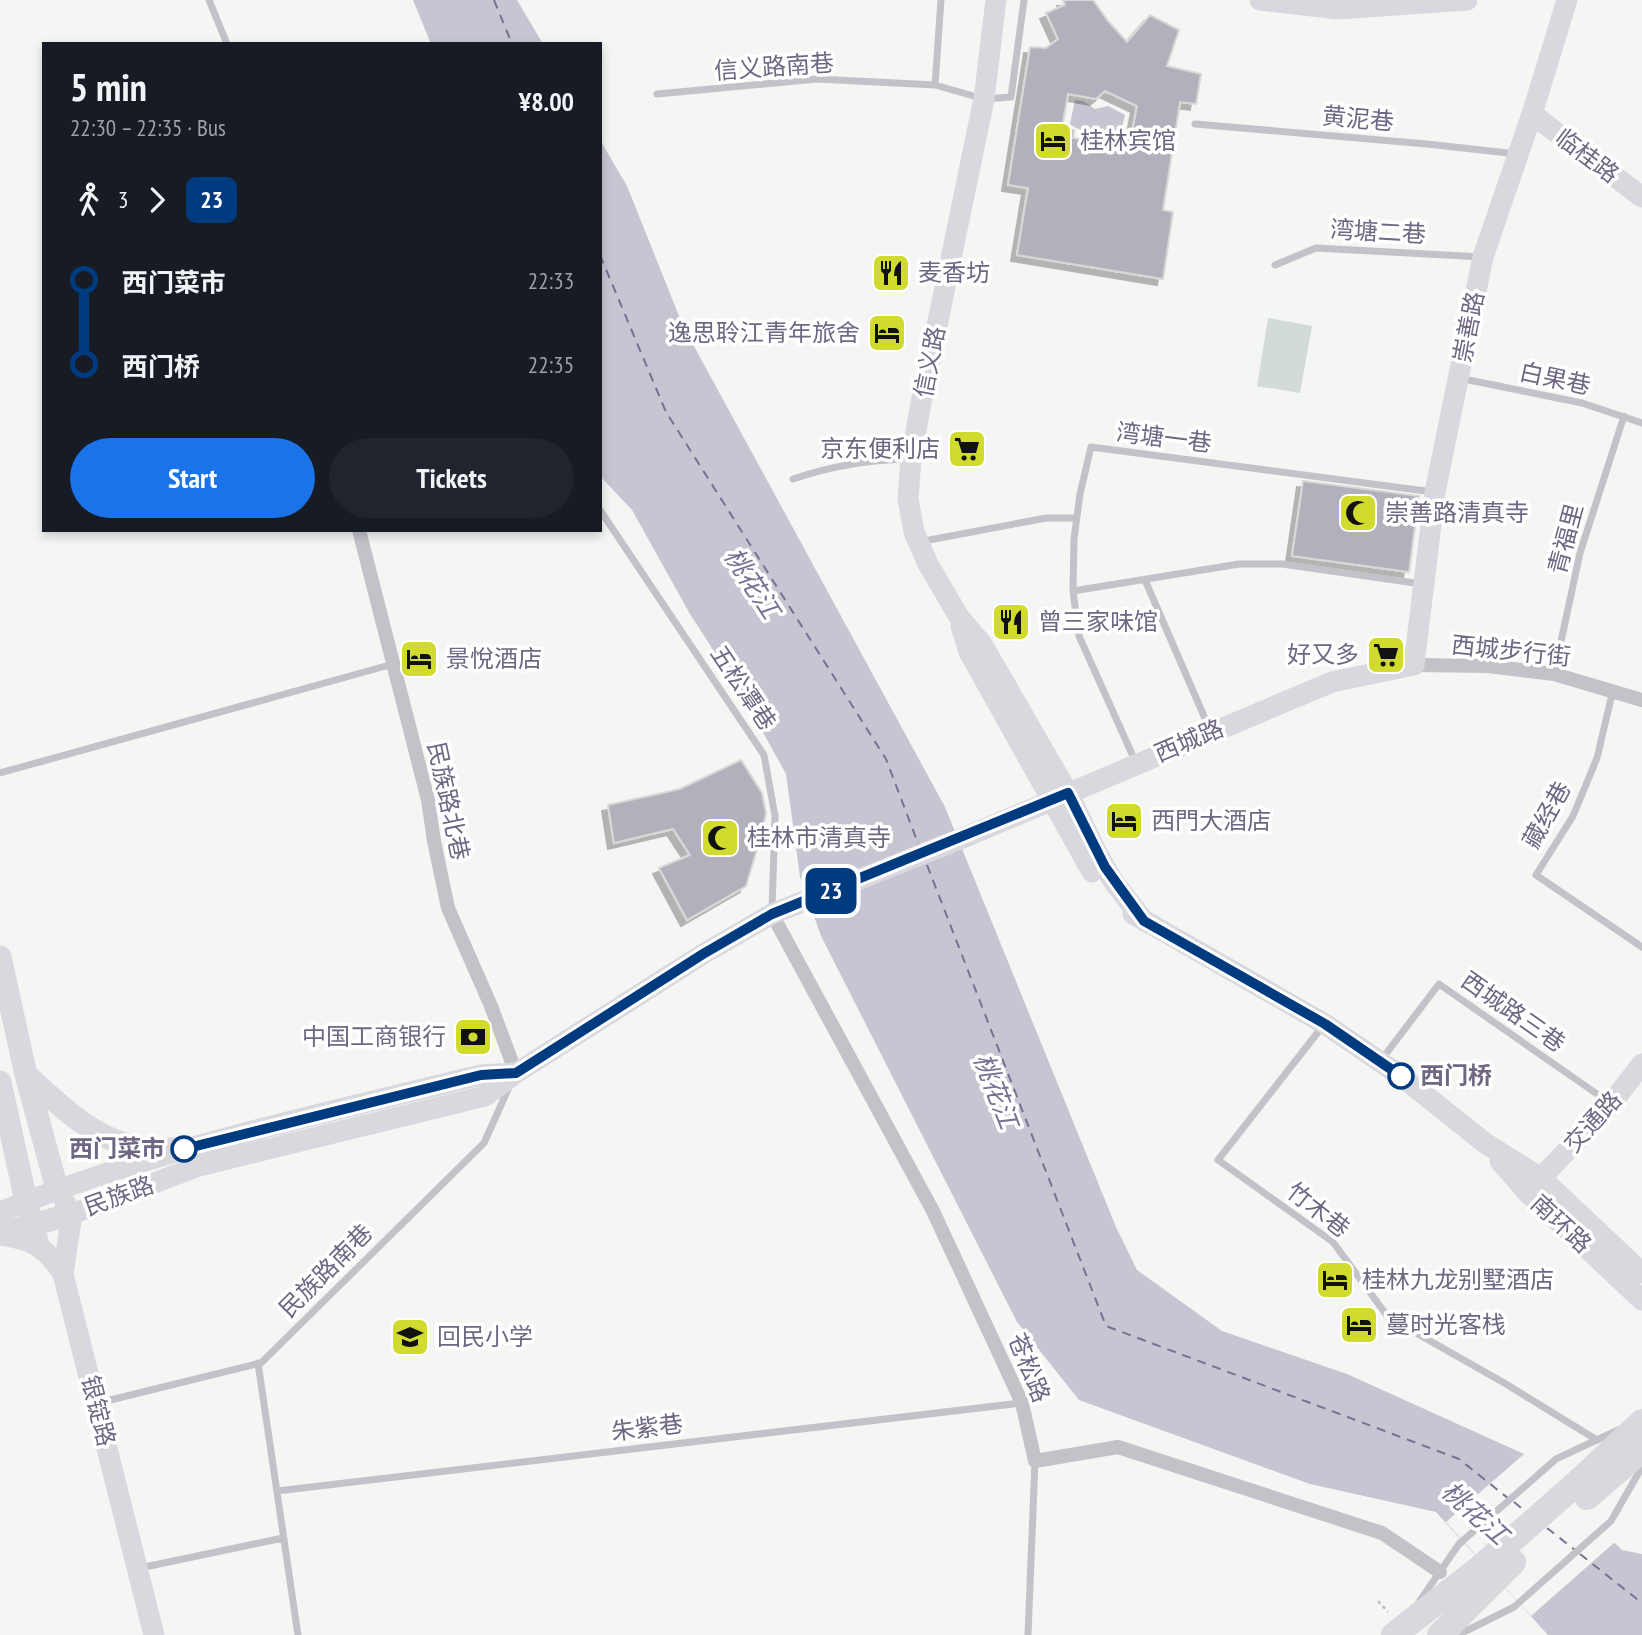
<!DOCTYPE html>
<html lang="en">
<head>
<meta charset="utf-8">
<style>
	:root { --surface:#171b24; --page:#20242c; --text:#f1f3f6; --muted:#9ea1a6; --accent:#1a73e8 }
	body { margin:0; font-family:"PT Sans Narrow","Noto Sans SC",sans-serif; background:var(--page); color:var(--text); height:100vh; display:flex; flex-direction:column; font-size:26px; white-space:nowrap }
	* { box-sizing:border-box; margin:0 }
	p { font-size:23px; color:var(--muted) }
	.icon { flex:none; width:38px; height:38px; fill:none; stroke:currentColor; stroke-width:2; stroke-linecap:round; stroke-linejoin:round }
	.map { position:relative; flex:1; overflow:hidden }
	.panel { position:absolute; left:42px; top:42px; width:560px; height:490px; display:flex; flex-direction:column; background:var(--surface); border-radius:0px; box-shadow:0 4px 10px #0003 }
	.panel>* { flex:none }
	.badge { padding:0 14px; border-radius:10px; font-size:24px; line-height:46px }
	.map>.badge { position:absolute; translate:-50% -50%; box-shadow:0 0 0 4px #fff }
	.legs { display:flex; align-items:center; gap:10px; height:77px; padding:0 28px; font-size:23px }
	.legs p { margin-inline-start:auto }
	.overview { display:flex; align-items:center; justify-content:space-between; height:119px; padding:0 28px }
	h1 { font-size:38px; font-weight:700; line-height:52px }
	.cta { display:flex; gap:14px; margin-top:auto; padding:14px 28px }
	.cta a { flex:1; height:80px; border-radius:42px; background:var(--accent); color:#fff; font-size:28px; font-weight:700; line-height:80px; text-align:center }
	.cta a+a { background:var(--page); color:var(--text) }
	ul { padding:0 28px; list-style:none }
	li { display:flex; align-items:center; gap:24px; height:84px; font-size:26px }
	li i { display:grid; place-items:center; width:10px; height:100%; margin:0 9px; background:currentColor }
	li i::after { content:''; width:18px; height:18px; margin:-9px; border:5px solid; border-radius:50%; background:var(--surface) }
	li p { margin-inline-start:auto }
	li:first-child i { background:linear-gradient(#0000 50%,currentColor 0) }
	li:last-child i { background:linear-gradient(currentColor 50%,#0000 0) }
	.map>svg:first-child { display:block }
	.green { fill:#d3dbd7 }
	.water { fill:#c7c5d1 }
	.pier { fill:#f4f6f3 }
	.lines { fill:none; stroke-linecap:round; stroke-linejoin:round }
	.ferry { stroke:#767294; stroke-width:2; stroke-dasharray:9 7; stroke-linecap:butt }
	.building { fill:#b2b0bb; stroke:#d6d8d6; stroke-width:2; fill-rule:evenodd; filter:url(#shadow) }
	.path { stroke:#bbbabf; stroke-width:2.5; stroke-dasharray:3.5 3.5; stroke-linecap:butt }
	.lane { stroke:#c4c2c9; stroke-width:7 }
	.street { stroke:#c4c2c9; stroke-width:14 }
	.secondary { stroke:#d9d8df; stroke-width:21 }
	.primary { stroke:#d9d8df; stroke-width:23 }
	.highway { stroke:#d9d8df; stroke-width:26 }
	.line-1-casing { stroke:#fff; stroke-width:16 }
	.line-1 { stroke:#003b80; stroke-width:10 }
	.stop-1-dot { fill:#fff; stroke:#003b80; stroke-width:3.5 }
	.labels { text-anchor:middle; stroke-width:7; stroke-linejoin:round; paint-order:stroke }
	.street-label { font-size:24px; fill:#6f6783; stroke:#fff }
	.poi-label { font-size:24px; fill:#6f6783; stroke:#fff; text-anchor:start }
	.stop-label { font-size:24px; font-weight:bold; fill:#6f6783; stroke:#fff; text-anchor:start }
	.water-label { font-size:26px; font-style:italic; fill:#767294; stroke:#fff }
</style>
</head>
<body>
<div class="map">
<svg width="1642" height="1635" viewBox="0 0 1642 1635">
	<defs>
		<filter id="shadow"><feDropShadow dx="-6" dy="6" stdDeviation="0" flood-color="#0004"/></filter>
	</defs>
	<rect width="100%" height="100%" fill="#f4f6f3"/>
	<!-- green -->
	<path class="green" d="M1268,318L1312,326L1300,393L1257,386Z"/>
	<!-- water -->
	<path class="water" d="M413,0H517L543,44H431Z
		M1075,100L1083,101L1095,109L1108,106L1125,115L1119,139C1112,138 1109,136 1103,134C1090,129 1083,134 1070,124Z
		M600,140L627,186L683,326L945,807L1116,1227L1137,1270L1222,1331L1347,1374L1524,1454L1622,1550L1642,1554V1635H1548L1436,1512L1310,1484L1079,1400L1017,1322L821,936L800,877L786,774L744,698L690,614L632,510L600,476Z"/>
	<!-- pier -->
	<path class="pier" d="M1524,1454L1615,1542L1531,1616L1446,1522Z"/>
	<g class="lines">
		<!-- ferry -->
		<path class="ferry" d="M494,0L512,44
			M600,255L666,412L886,759L919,846
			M927,865L1106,1326L1459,1459L1509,1499
			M1514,1502L1526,1512
			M1547,1528L1575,1550
			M1580,1554L1642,1603"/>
	</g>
	<!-- building -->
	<path class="building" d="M1063,0H1093L1108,21L1127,42L1150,15L1179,30L1167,66L1201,74L1196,104L1180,102L1163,210L1173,212L1163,279L1017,255L1028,188L1008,185L1030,47L1046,48L1058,39L1046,13L1065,5ZM1105,91L1137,106L1129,148L1073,138L1074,130L1062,128L1068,94L1096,99Z
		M1303,481L1419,496L1409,572L1292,556Z
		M741,760L762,793L766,813L762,833L746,886L687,920L659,868L690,855L673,829L614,843L608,805L680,789Z"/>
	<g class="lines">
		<!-- path -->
		<path class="path" d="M1378,1601L1388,1612"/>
		<!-- lane -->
		<path class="lane" d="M209,0L227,44
			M941,0L935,85L984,99L1011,97L1024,0
			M657,94L817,79L935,85
			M1195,124L1427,144L1517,154
			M1275,265L1316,248L1482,257
			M1459,378L1582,403L1642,423
			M793,479C831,466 867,460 907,459
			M600,510L764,755L775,816L772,910
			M919,542L1046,518H1076
			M1145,580L1210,730
			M1073,591L1239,564H1282L1422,584
			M1554,674L1580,553L1624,416
			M1613,690L1597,758L1573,816L1536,875L1642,947
			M1136,763L1079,636L1073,591L1074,539L1080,494L1091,447L1433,492
			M0,773L393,664
			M1322,1027L1218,1160L1333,1242L1388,1317L1506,1384L1597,1440
			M1382,1059L1439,984L1610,1103
			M258,1363L298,1635
			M98,1403L261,1363L484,1143L510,1085
			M277,1491L1021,1403
			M140,1568L283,1538
			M1419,1602L1459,1544L1556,1459L1618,1430
			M1028,1635L1035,1461
			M1458,1635L1514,1607L1611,1521L1642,1467"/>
		<!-- street -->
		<path class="street" d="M359,530L428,800L434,841L448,908L491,1006L516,1073
			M1414,665L1488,666L1554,674L1642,700
			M772,914L933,1211L1022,1403L1035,1461L1118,1447L1382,1533L1440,1572"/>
		<!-- secondary -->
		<path class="secondary" d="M996,0L984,99L921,403L911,459L908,499L914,532L928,564L959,617L982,644L1068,793L1097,853L1113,881L1144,921
			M1260,0L1338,9L1467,0
			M1532,114L1642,197
			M961,626L969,652L1092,872
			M1133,914L1325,1024L1401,1076L1485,1143L1541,1178L1642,1273
			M1500,1161L1528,1193L1642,1300
			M1541,1178L1611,1104L1642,1064
			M65,1203L72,1214L63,1274L154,1635
			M0,1212C154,1149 319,1115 480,1075L516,1073L703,954L772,914L970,835L1332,682L1414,665L1435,492L1483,257L1532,114L1567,0
			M72,1214L199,1166L485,1096L516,1073
			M0,1235C33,1240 45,1246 63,1274"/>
		<!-- primary -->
		<path class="primary" d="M0,957L26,1075L57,1189
			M26,1075C57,1102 87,1135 129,1145C147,1150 166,1149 184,1149
			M0,1082L26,1201L38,1245
			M0,1234L72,1214"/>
		<!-- highway -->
		<path class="highway" d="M1587,1497L1642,1450
			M1394,1635L1480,1568L1577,1483L1642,1422
			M1440,1635L1513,1562"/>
	</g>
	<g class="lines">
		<defs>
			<path id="line-1" d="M184,1149L481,1075L516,1073L703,954L772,914L1068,793L1105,867L1144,921L1325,1024L1401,1076"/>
		</defs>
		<!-- line-1 casing -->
		<use href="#line-1" class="line-1-casing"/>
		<!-- line-1 -->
		<use href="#line-1" class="line-1"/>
	</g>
	<!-- icons -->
	<defs>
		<symbol id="hotel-square" viewBox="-11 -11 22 22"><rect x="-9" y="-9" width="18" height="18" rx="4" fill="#d0db2e" stroke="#fff"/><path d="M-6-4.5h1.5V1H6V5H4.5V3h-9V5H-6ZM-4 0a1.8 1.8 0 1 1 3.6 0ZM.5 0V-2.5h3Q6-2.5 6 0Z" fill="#111"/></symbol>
		<symbol id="restaurant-square" viewBox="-11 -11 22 22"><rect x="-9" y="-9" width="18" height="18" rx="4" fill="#d0db2e" stroke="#fff"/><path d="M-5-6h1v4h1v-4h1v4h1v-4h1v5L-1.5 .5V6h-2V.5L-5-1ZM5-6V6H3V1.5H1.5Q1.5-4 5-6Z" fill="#111"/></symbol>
		<symbol id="supermarket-square" viewBox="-11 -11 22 22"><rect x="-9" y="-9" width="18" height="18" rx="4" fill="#d0db2e" stroke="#fff"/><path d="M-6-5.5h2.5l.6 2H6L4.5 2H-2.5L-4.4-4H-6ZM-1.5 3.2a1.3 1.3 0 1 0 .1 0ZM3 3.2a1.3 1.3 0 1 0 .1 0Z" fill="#111"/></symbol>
		<symbol id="mosque-square" viewBox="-11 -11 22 22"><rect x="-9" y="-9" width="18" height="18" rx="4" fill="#d0db2e" stroke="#fff"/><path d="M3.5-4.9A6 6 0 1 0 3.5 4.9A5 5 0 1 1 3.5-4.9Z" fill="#111"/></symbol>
		<symbol id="bank-square" viewBox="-11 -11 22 22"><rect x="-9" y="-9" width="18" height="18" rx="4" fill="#d0db2e" stroke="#fff"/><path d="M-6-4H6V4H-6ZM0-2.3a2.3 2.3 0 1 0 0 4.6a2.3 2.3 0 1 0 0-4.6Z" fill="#111"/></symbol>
		<symbol id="school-square" viewBox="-11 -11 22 22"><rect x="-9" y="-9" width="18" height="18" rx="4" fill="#d0db2e" stroke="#fff"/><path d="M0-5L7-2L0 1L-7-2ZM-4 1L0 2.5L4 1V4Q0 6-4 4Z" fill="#111"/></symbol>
	</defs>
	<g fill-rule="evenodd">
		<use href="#hotel-square" x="1031" y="119" width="44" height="44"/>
		<use href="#restaurant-square" x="869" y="251" width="44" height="44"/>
		<use href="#hotel-square" x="865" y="311" width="44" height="44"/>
		<use href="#supermarket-square" x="945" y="427" width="44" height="44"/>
		<use href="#mosque-square" x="1336" y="491" width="44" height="44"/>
		<use href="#restaurant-square" x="989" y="600" width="44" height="44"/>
		<use href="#supermarket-square" x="1364" y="633" width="44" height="44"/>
		<use href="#hotel-square" x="397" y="637" width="44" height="44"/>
		<use href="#hotel-square" x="1102" y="799" width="44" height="44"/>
		<use href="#mosque-square" x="698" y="816" width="44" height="44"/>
		<use href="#bank-square" x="451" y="1015" width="44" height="44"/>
		<use href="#hotel-square" x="1313" y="1258" width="44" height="44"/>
		<use href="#hotel-square" x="1337" y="1303" width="44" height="44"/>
		<use href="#school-square" x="388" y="1315" width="44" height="44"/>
	</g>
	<!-- markers -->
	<g class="stop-1-dot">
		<circle cx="1401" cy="1076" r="12"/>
		<circle cx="184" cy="1149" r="12"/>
	</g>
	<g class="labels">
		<!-- street labels -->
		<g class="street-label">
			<text transform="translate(774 67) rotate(-4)" y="8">信义路南巷</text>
			<text transform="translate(1358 119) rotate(5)" y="8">黄泥巷</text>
			<text transform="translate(1587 156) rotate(37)" y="8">临桂路</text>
			<text transform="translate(1378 232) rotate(3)" y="8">湾塘二巷</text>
			<text transform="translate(1469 327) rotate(-79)" y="8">崇善路</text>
			<text transform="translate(930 362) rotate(-79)" y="8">信义路</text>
			<text transform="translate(1555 379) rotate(12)" y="8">白果巷</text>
			<text transform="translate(1164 438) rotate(7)" y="8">湾塘一巷</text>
			<text transform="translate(1566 539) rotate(-75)" y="8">青福里</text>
			<text transform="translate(1511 651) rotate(6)" y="8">西城步行街</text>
			<text transform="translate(743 688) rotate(56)" y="8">五松潭巷</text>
			<text transform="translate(1189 741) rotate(-23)" y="8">西城路</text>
			<text transform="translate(448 801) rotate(78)" y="8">民族路北巷</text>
			<text transform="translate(1547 815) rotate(-61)" y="8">藏经巷</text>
			<text transform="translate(1513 1012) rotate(35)" y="8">西城路三巷</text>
			<text transform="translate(1593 1122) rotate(-48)" y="8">交通路</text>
			<text transform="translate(119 1196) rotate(-20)" y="8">民族路</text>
			<text transform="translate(1318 1210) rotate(38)" y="8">竹木巷</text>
			<text transform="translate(1561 1224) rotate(43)" y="8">南环路</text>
			<text transform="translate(326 1271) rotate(-45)" y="8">民族路南巷</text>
			<text transform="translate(1029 1368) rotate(68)" y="8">苍松路</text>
			<text transform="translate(98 1411) rotate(76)" y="8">银锭路</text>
			<text transform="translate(647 1428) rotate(-7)" y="8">朱紫巷</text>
		</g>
		<!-- poi labels -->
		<g class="poi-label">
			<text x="1080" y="149">桂林宾馆</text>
			<text x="918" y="281">麦香坊</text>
			<text x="860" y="341" text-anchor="end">逸思聆江青年旅舍</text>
			<text x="940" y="457" text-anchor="end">京东便利店</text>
			<text x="1385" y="521">崇善路清真寺</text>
			<text x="1038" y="630">曾三家味馆</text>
			<text x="1359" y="663" text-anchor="end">好又多</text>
			<text x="446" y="667">景悅酒店</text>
			<text x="1151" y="829">西門大酒店</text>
			<text x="747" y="846">桂林市清真寺</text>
			<text x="446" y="1045" text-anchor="end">中国工商银行</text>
			<text x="1362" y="1288">桂林九龙别墅酒店</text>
			<text x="1386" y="1333">蔓时光客栈</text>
			<text x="437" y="1345">回民小学</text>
		</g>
		<!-- stop labels -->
		<g class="stop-label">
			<text x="1420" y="1084">西门桥</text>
			<text x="165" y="1157" text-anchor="end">西门菜市</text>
		</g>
		<!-- water labels -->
		<g class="water-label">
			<text transform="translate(752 583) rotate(57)" y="9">桃花江</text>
			<text transform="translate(996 1091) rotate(69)" y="9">桃花江</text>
			<text transform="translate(1475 1513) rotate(42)" y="9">桃花江</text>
		</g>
	</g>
</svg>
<b class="badge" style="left:831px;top:891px;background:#003b80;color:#fff">23</b>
<section class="panel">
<div class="overview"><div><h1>5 min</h1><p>22:30 – 22:35 · Bus</p></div><b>¥8.00</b></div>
<div class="legs"><svg class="icon" aria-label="walk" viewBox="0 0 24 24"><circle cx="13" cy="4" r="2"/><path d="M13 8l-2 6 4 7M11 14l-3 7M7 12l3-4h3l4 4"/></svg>3<svg class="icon" aria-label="forward" viewBox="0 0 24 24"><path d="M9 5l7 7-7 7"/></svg><b class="badge" style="background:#003b80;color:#fff">23</b></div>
<ul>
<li><i style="color:#003b80"></i><b>西门菜市</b><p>22:33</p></li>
<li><i style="color:#003b80"></i><b>西门桥</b><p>22:35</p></li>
</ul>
<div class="cta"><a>Start</a><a>Tickets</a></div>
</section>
</div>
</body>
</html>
